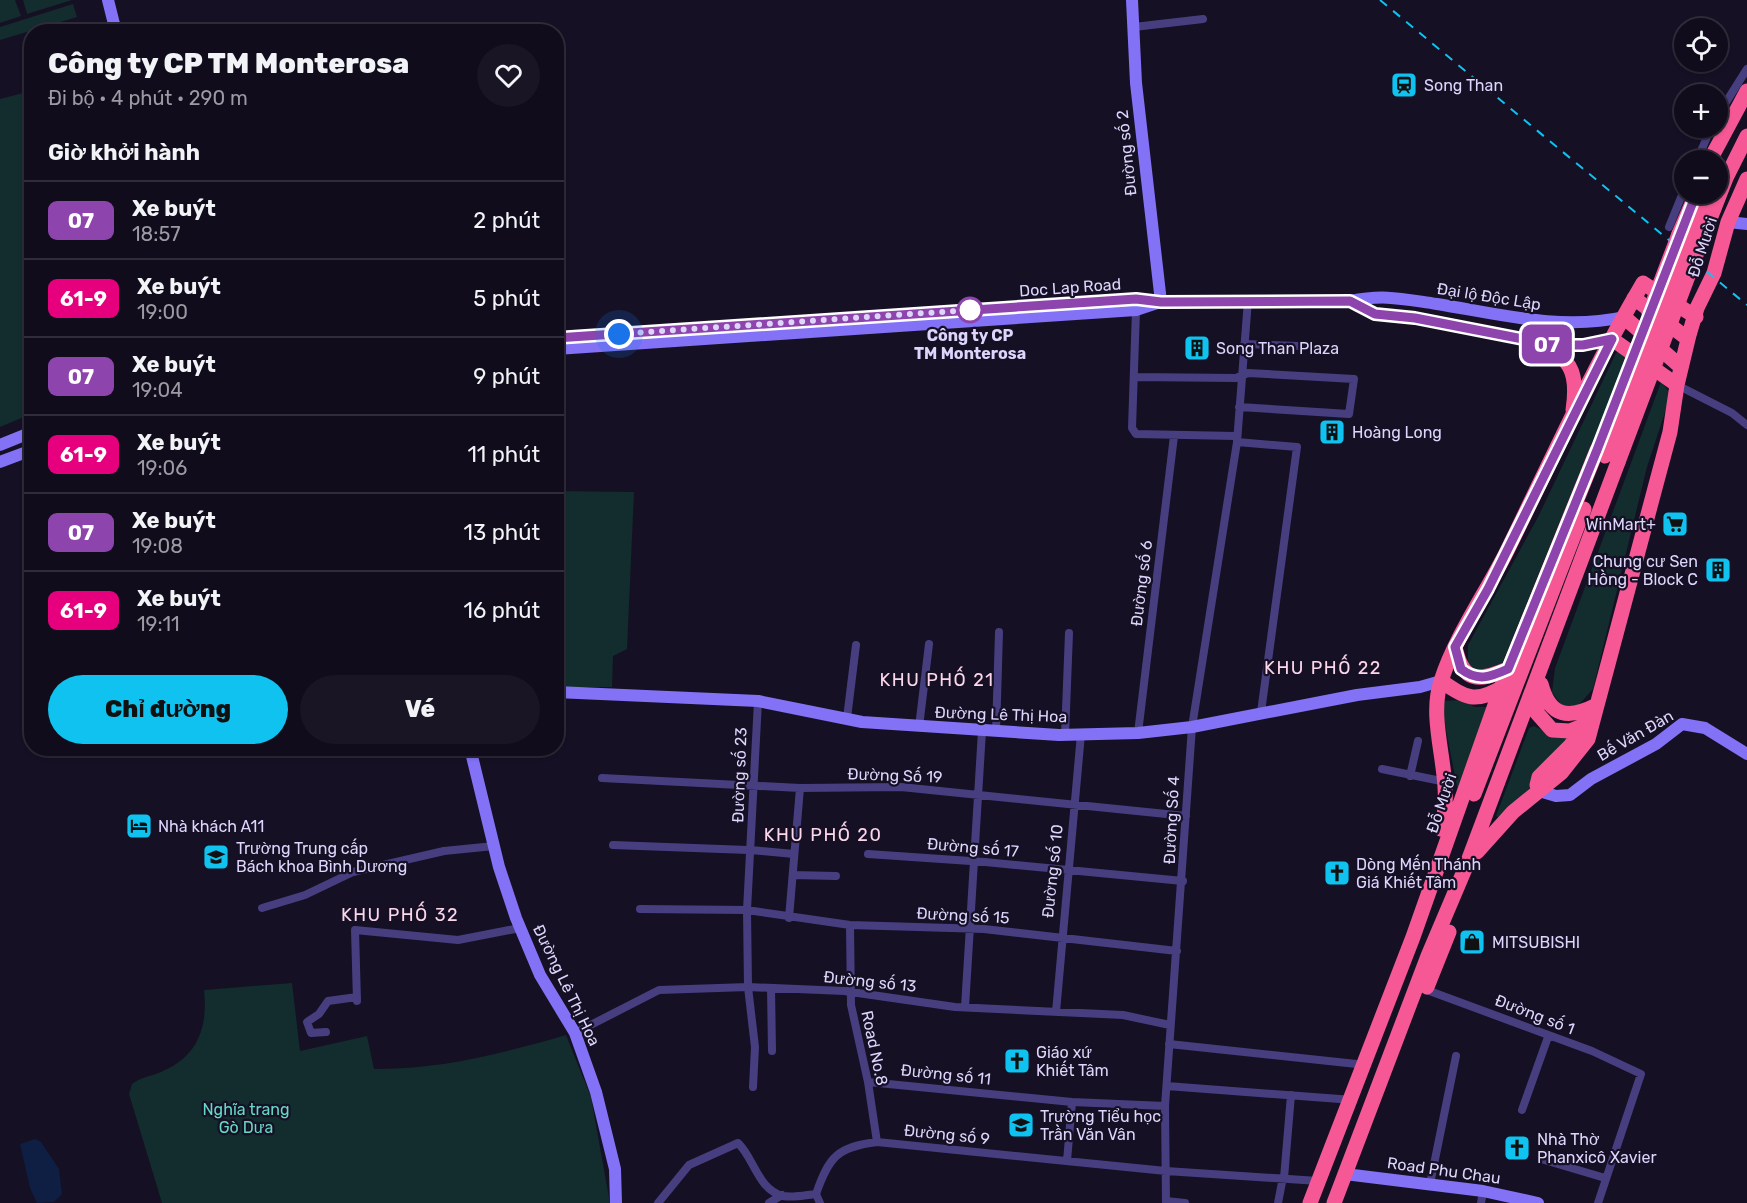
<!DOCTYPE html>
<html lang="vi">
<head>
<meta charset="utf-8">
<style>
	:root { --surface:#100c1b; --page:#191524; --text:#f1f3f6; --muted:#9c9ba3; --line:#302c3a; --accent:#0fc2ef }
	body { margin:0; font-family:Rubik,sans-serif; background:var(--page); color:var(--text); height:100vh; display:flex; flex-direction:column; font-size:22px; white-space:nowrap }
	* { box-sizing:border-box; margin:0 }
	p { font-size:20px; color:var(--muted) }
	.icon { flex:none; width:33px; height:33px; fill:none; stroke:currentColor; stroke-width:2; stroke-linecap:round; stroke-linejoin:round }
	.map { position:relative; flex:1; overflow:hidden }
	.side { position:absolute; left:24px; top:24px; width:540px; height:732px; display:flex; flex-direction:column; background:var(--surface); border-radius:24px; box-shadow:0 2px 4px #0004,0 0 0 2px var(--line) }
	.side>* { flex:none }
	.badge { padding:0 12px; border-radius:9px; font-size:21px; line-height:39px }
	.buttons { position:absolute; left:1674px; top:18px; display:grid; gap:12px }
	.buttons a { display:grid; place-items:center; width:54px; height:54px; border-radius:50%; background:var(--surface); box-shadow:0 2px 4px #0004,0 0 0 2px var(--line); font-size:30px }
	.you { position:absolute; width:30px; height:30px; margin:-15px; border:4px solid #fff; border-radius:50%; background:#1a73e8; box-shadow:0 0 0 9px #1a73e833 }
	.map>.badge { position:absolute; translate:-50% -50%; box-shadow:0 0 0 3px #fff }
	h2 { padding:0 24px; font-size:22px; line-height:54px }
	.round { display:grid; place-items:center; flex:none; width:63px; height:63px; border-radius:32px; background:var(--page) }
	.headline { display:flex; align-items:center; justify-content:space-between; height:102px; padding:0 24px }
	h1 { font-size:28px; font-weight:800; line-height:45px }
	.cta { display:flex; gap:12px; margin-top:auto; padding:12px 24px }
	.cta a { flex:1; height:69px; border-radius:36px; background:var(--accent); color:#111; font-size:24px; font-weight:800; line-height:69px; text-align:center }
	.cta a+a { background:var(--page); color:var(--text) }
	ul { padding:0; list-style:none }
	li { display:flex; align-items:center; gap:18px; height:78px; padding:0 24px; border-top:2px solid var(--line) }
	li div { flex:1 }
	li b { display:block; font-size:22px }
	li em { font-style:normal }
	li .badge { min-width:66px; font-weight:700; text-align:center }
	.map>svg:first-child { display:block }
	.green { fill:#132c2d }
	.water { fill:#0f1e43 }
	.lines { fill:none; stroke-linecap:round; stroke-linejoin:round }
	.street { stroke:#473e80; stroke-width:8 }
	.secondary { stroke:#8372f6; stroke-width:12 }
	.highway { stroke:#f55894; stroke-width:15 }
	.rail { stroke:#0fc2ef; stroke-width:2; stroke-dasharray:9 8; stroke-linecap:butt }
	.highway-bridge { stroke:#f55894; stroke-width:15 }
	.line-casing { stroke:#fff; stroke-width:14 }
	.line { stroke:#8e44ad; stroke-width:9 }
	.walk { stroke:#ded5fc; stroke-width:6; stroke-dasharray:0 10.8 }
	.stop-dot { fill:#fff; stroke:#8e44ad; stroke-width:3 }
	.labels { text-anchor:middle; stroke-width:4.5; stroke-linejoin:round; paint-order:stroke }
	.poi-label { font-size:16px; fill:#ded5fc; stroke:#151024; text-anchor:start }
	.street-label { font-size:16px; fill:#ded5fc; stroke:#151024 }
	.stop-label { font-size:16px; font-weight:bold; fill:#ded5fc; stroke:#151024 }
	.park-label { font-size:16px; fill:#65d8c7; stroke:#151024 }
	.neighbourhood-label { font-size:18px; letter-spacing:1.5px; fill:#fcd7eb; stroke:#151024 }
</style>
</head>
<body>
<div class="map">
<svg width="1747" height="1203" viewBox="0 0 1747 1203">
	<rect width="100%" height="100%" fill="#151024"/>
	<!-- green -->
	<path class="green" d="M0,0H15L21,16L0,23Z
		M23,0H72L27,14Z
		M73,4L77,17L0,40V27Z
		M31,91V414L0,427V99Z
		M1620,351L1627,355L1530,609L1507,659L1498,670L1481,677L1468,664V645L1538,517L1616,353Z
		M1661,382L1671,394L1647,467L1593,689L1577,707L1562,706L1552,692L1555,668Z
		M557,491L634,492L627,649L613,656L612,687H557Z
		M1460,700L1475,707H1491L1459,797L1443,714L1444,701Z
		M1534,726L1557,737L1574,738L1533,788L1498,817L1496,816L1529,728Z
		M292,983L300,1051L367,1036L374,1069C439,1070 504,1053 566,1035L591,1097L610,1203H162L129,1094L132,1084C140,1077 153,1076 163,1071C198,1056 208,1027 204,990Z"/>
	<!-- water -->
	<path class="water" d="M35,1139L41,1142L59,1169L62,1194L54,1202L37,1203L30,1188L20,1144Z"/>
	<g class="lines">
		<!-- street -->
		<path class="street" d="M1134,27L1203,19
			M1718,115L1747,69
			M1697,160L1711,128
			M1669,227L1684,190
			M1136,310L1132,428L1136,434L1236,436
			M1244,344L1299,346
			M1134,377L1236,378L1248,373L1354,379L1349,414L1239,407
			M1677,385L1732,413L1747,425
			M1237,442L1297,447L1261,712
			M847,718L856,645
			M919,727L929,644
			M996,732L999,632
			M1138,733L1174,436
			M1065,735L1069,633
			M1382,769L1446,782
			M1410,776L1418,741
			M602,778L800,788L901,787L1186,816
			M613,845L748,850
			M751,850L794,854
			M868,854L985,862L1183,881
			M793,875L836,876
			M262,908L305,895L353,872L444,851L494,846
			M640,909L747,910L850,925L984,929L1177,951
			M789,918L800,788
			M850,925L851,1005L868,1082L877,1142
			M771,988L772,1051
			M1424,989L1592,1051L1641,1074L1598,1203
			M357,1001L355,930L458,940L520,928
			M965,1007L982,731
			M1056,1012L1081,734
			M326,1032L311,1033L307,1022L319,1014L328,1001L357,997
			M575,1033L659,990L748,987L844,991L955,1007L1123,1015L1170,1025
			M1169,1044L1366,1065
			M868,1082L1072,1102L1165,1106
			M1167,1086L1353,1100
			M753,1087L755,1047L748,987L747,910L758,701
			M1522,1110L1548,1037
			M1541,1159L1605,1178
			M1067,1161L1072,1102
			M1284,1178L1291,1095
			M1430,1184L1456,1056
			M816,1194C829,1156 838,1147 877,1142L1166,1171L1318,1181
			M816,1194L820,1203
			M1166,1201L1185,1203
			M658,1203L689,1165L738,1143C754,1158 758,1190 783,1196C793,1198 806,1195 816,1194
			M769,1203L782,1195
			M1166,1203L1165,1106L1192,727L1237,442L1248,300
			M1278,1203L1283,1177
			M1481,1203L1483,1191"/>
		<!-- secondary -->
		<path class="secondary" d="M108,0L116,32
			M1132,0L1136,83L1161,302
			M1728,222L1747,224
			M1350,301L1375,314L1415,318L1554,345H1583L1612,339
			M556,338L1136,299L1161,302L1350,301C1385,294 1402,299 1437,304C1499,314 1561,331 1624,317
			M556,349L1136,310L1157,303
			M0,445L32,432
			M0,462L32,450
			M556,692L758,701L862,722L1059,735L1138,733L1192,727L1357,695L1420,687L1441,681
			M470,748L499,867L516,918L540,975L575,1033L596,1092L615,1169L616,1203
			M1539,791L1556,796L1570,795L1591,779L1656,744L1682,724L1705,728L1747,754
			M1345,1174L1483,1191L1538,1203"/>
		<!-- highway -->
		<path class="highway" d="M1710,160L1747,91
			M1679,234L1696,194
			M1689,238L1707,194
			M1699,247L1726,178L1747,136
			M1634,298L1688,339
			M1624,317L1681,367
			M1612,339L1677,385
			M1534,341C1570,357 1579,370 1573,410
			M1455,647C1463,683 1478,682 1508,669
			M1441,681C1466,698 1475,704 1503,687
			M1541,684C1550,718 1569,719 1597,705
			M1537,690V713L1552,730L1570,731L1585,725
			M1539,791L1537,785L1539,777L1571,745L1589,718
			M1474,794L1584,509
			M1441,829C1456,779 1426,726 1441,681C1456,635 1486,593 1507,551C1551,461 1592,369 1643,283L1696,317
			M1477,852L1513,812L1561,773L1588,739L1670,432L1677,385L1689,335L1697,308L1714,273L1728,222L1747,179
			M1427,987L1449,932
			M1310,1203L1413,937L1501,688L1597,450
			M1334,1203L1428,956L1467,864L1618,462"/>
		<!-- rail -->
		<path class="rail" d="M1380,0L1747,305"/>
		<!-- highway-bridge -->
		<path class="highway-bridge" d="M1649,313L1679,234
			M1605,456L1689,238
			M1618,462L1699,247"/>
	</g>
	<g class="lines">
		<defs>
			<path id="line" d="M556,338L1136,299L1161,302L1350,301L1375,314L1415,318L1554,345H1583L1612,339L1488,589L1455,647L1461,669C1478,682 1490,677 1508,669L1597,450L1696,194"/>
		</defs>
		<!-- line casing -->
		<use href="#line" class="line-casing"/>
		<!-- line -->
		<use href="#line" class="line"/>
		<!-- walk -->
		<path class="walk" d="M619,334L970,310"/>
	</g>
	<!-- icons -->
	<defs>
		<symbol id="station-square" viewBox="-11 -11 22 22"><rect x="-9" y="-9" width="18" height="18" rx="4" fill="#0fc2ef" stroke="#151024"/><path d="M-3-6H3Q5-6 5-4V2Q5 4 3 4L4.5 6H3L1.5 4h-3L-3 6H-4.5L-3 4Q-5 4-5 2V-4Q-5-6-3-6ZM-3.5-4v3h7v-3ZM-3.5 1v1.5H-2V1ZM2 1v1.5H3.5V1Z" fill="#111"/></symbol>
		<symbol id="building-square" viewBox="-11 -11 22 22"><rect x="-9" y="-9" width="18" height="18" rx="4" fill="#0fc2ef" stroke="#151024"/><path d="M-4-6H4V6H1V3H-1V6H-4ZM-2.5-4.3h1.7v1.8h-1.7ZM.8-4.3h1.7v1.8H.8ZM-2.5-1h1.7V.8h-1.7ZM.8-1h1.7V.8H.8Z" fill="#111"/></symbol>
		<symbol id="supermarket-square" viewBox="-11 -11 22 22"><rect x="-9" y="-9" width="18" height="18" rx="4" fill="#0fc2ef" stroke="#151024"/><path d="M-6-5.5h2.5l.6 2H6L4.5 2H-2.5L-4.4-4H-6ZM-1.5 3.2a1.3 1.3 0 1 0 .1 0ZM3 3.2a1.3 1.3 0 1 0 .1 0Z" fill="#111"/></symbol>
		<symbol id="hotel-square" viewBox="-11 -11 22 22"><rect x="-9" y="-9" width="18" height="18" rx="4" fill="#0fc2ef" stroke="#151024"/><path d="M-6-4.5h1.5V1H6V5H4.5V3h-9V5H-6ZM-4 0a1.8 1.8 0 1 1 3.6 0ZM.5 0V-2.5h3Q6-2.5 6 0Z" fill="#111"/></symbol>
		<symbol id="school-square" viewBox="-11 -11 22 22"><rect x="-9" y="-9" width="18" height="18" rx="4" fill="#0fc2ef" stroke="#151024"/><path d="M0-5L7-2L0 1L-7-2ZM-4 1L0 2.5L4 1V4Q0 6-4 4Z" fill="#111"/></symbol>
		<symbol id="church-square" viewBox="-11 -11 22 22"><rect x="-9" y="-9" width="18" height="18" rx="4" fill="#0fc2ef" stroke="#151024"/><path d="M-1.2-6h2.4v3.5h3.3v2.4h-3.3V6h-2.4V-.1h-3.3v-2.4h3.3Z" fill="#111"/></symbol>
		<symbol id="shop-square" viewBox="-11 -11 22 22"><rect x="-9" y="-9" width="18" height="18" rx="4" fill="#0fc2ef" stroke="#151024"/><path d="M-5-2.5h2.3a2.7 3.5 0 0 1 5.4 0H5L5.5 6h-11ZM-1.5-2.5h3a1.5 2.3 0 0 0-3 0Z" fill="#111"/></symbol>
	</defs>
	<g fill-rule="evenodd">
		<use href="#station-square" x="1389" y="70" width="30" height="30"/>
		<use href="#building-square" x="1182" y="333" width="30" height="30"/>
		<use href="#building-square" x="1317" y="417" width="30" height="30"/>
		<use href="#supermarket-square" x="1660" y="509" width="30" height="30"/>
		<use href="#building-square" x="1703" y="555" width="30" height="30"/>
		<use href="#hotel-square" x="124" y="811" width="30" height="30"/>
		<use href="#school-square" x="201" y="842" width="30" height="30"/>
		<use href="#church-square" x="1322" y="858" width="30" height="30"/>
		<use href="#shop-square" x="1457" y="927" width="30" height="30"/>
		<use href="#church-square" x="1002" y="1046" width="30" height="30"/>
		<use href="#school-square" x="1006" y="1110" width="30" height="30"/>
		<use href="#church-square" x="1502" y="1133" width="30" height="30"/>
	</g>
	<!-- markers -->
	<circle class="stop-dot" cx="970" cy="310" r="12"/>
	<g class="labels">
		<!-- poi labels -->
		<g class="poi-label">
			<text x="1424" y="91">Song Than</text>
			<text x="1216" y="354">Song Than Plaza</text>
			<text x="1352" y="438">Hoàng Long</text>
			<text x="1656" y="530" text-anchor="end">WinMart+</text>
			<text x="1698" y="567" text-anchor="end">Chung cư Sen<tspan x="1698" dy="18">Hồng - Block C</tspan></text>
			<text x="158" y="832">Nhà khách A11</text>
			<text x="236" y="854">Trường Trung cấp<tspan x="236" dy="18">Bách khoa Bình Dương</tspan></text>
			<text x="1356" y="870">Dòng Mến Thánh<tspan x="1356" dy="18">Giá Khiết Tâm</tspan></text>
			<text x="1492" y="948">MITSUBISHI</text>
			<text x="1036" y="1058">Giáo xứ<tspan x="1036" dy="18">Khiết Tâm</tspan></text>
			<text x="1040" y="1122">Trường Tiểu học<tspan x="1040" dy="18">Trần Văn Vân</tspan></text>
			<text x="1537" y="1145">Nhà Thờ<tspan x="1537" dy="18">Phanxicô Xavier</tspan></text>
		</g>
		<!-- street labels -->
		<g class="street-label">
			<text transform="translate(1126 153) rotate(-96)" y="6">Đường số 2</text>
			<text transform="translate(1702 247) rotate(-72)" y="6">Đỗ Mười</text>
			<text transform="translate(1070 287) rotate(-4)" y="6">Doc Lap Road</text>
			<text transform="translate(1489 296) rotate(9)" y="6">Đại lộ Độc Lập</text>
			<text transform="translate(1141 583) rotate(-83)" y="6">Đường số 6</text>
			<text transform="translate(1001 714) rotate(2)" y="6">Đường Lê Thị Hoa</text>
			<text transform="translate(1635 735) rotate(-30)" y="6">Bế Văn Đàn</text>
			<text transform="translate(739 775) rotate(-88)" y="6">Đường số 23</text>
			<text transform="translate(895 775) rotate(2)" y="6">Đường Số 19</text>
			<text transform="translate(1441 803) rotate(-71)" y="6">Đỗ Mười</text>
			<text transform="translate(1171 820) rotate(-87)" y="6">Đường Số 4</text>
			<text transform="translate(973 847) rotate(5)" y="6">Đường số 17</text>
			<text transform="translate(1052 871) rotate(-84)" y="6">Đường số 10</text>
			<text transform="translate(963 915) rotate(3)" y="6">Đường số 15</text>
			<text transform="translate(870 981) rotate(6)" y="6">Đường số 13</text>
			<text transform="translate(567 985) rotate(64)" y="6">Đường Lê Thị Hoa</text>
			<text transform="translate(1535 1014) rotate(21)" y="6">Đường số 1</text>
			<text transform="translate(875 1048) rotate(78)" y="6">Road No.8</text>
			<text transform="translate(946 1074) rotate(6)" y="6">Đường số 11</text>
			<text transform="translate(947 1134) rotate(6)" y="6">Đường số 9</text>
			<text transform="translate(1444 1170) rotate(8)" y="6">Road Phu Chau</text>
		</g>
		<!-- stop labels -->
		<g class="stop-label">
			<text x="970" y="341">Công ty CP<tspan x="970" dy="18">TM Monterosa</tspan></text>
		</g>
		<!-- park labels -->
		<g class="park-label">
			<text x="246" y="1115">Nghĩa trang<tspan x="246" dy="18">Gò Dưa</tspan></text>
		</g>
		<!-- neighbourhood labels -->
		<g class="neighbourhood-label">
			<text x="1323" y="674">KHU PHỐ 22</text>
			<text x="937" y="686">KHU PHỐ 21</text>
			<text x="823" y="841">KHU PHỐ 20</text>
			<text x="400" y="921">KHU PHỐ 32</text>
		</g>
	</g>
</svg>
<div class="buttons">
<a><svg class="icon" aria-label="locate" viewBox="0 0 24 24"><circle cx="12" cy="12" r="6"/><path d="M12 2v4M12 18v4M2 12h4M18 12h4"/></svg></a>
<a>+</a>
<a>−</a>
</div>
<div class="you" style="left:619px;top:334px"></div>
<b class="badge" style="left:1547px;top:344px;background:#8e44ad;color:#fff">07</b>
<section class="side">
<div class="headline"><div><h1>Công ty CP TM Monterosa</h1><p>Đi bộ · 4 phút · 290 m</p></div><a class="round"><svg class="icon" aria-label="heart" viewBox="0 0 24 24"><path d="M12 20l-8-8c-3-5 5-10 8-4 3-6 11-1 8 4z"/></svg></a></div>
<h2>Giờ khởi hành</h2>
<ul>
<li><span class="badge" style="background:#8e44ad;color:#fff">07</span><div><b>Xe buýt</b><p>18:57</p></div><em>2 phút</em></li>
<li><span class="badge" style="background:#e6007e;color:#fff">61-9</span><div><b>Xe buýt</b><p>19:00</p></div><em>5 phút</em></li>
<li><span class="badge" style="background:#8e44ad;color:#fff">07</span><div><b>Xe buýt</b><p>19:04</p></div><em>9 phút</em></li>
<li><span class="badge" style="background:#e6007e;color:#fff">61-9</span><div><b>Xe buýt</b><p>19:06</p></div><em>11 phút</em></li>
<li><span class="badge" style="background:#8e44ad;color:#fff">07</span><div><b>Xe buýt</b><p>19:08</p></div><em>13 phút</em></li>
<li><span class="badge" style="background:#e6007e;color:#fff">61-9</span><div><b>Xe buýt</b><p>19:11</p></div><em>16 phút</em></li>
</ul>
<div class="cta"><a>Chỉ đường</a><a>Vé</a></div>
</section>
</div>
</body>
</html>
